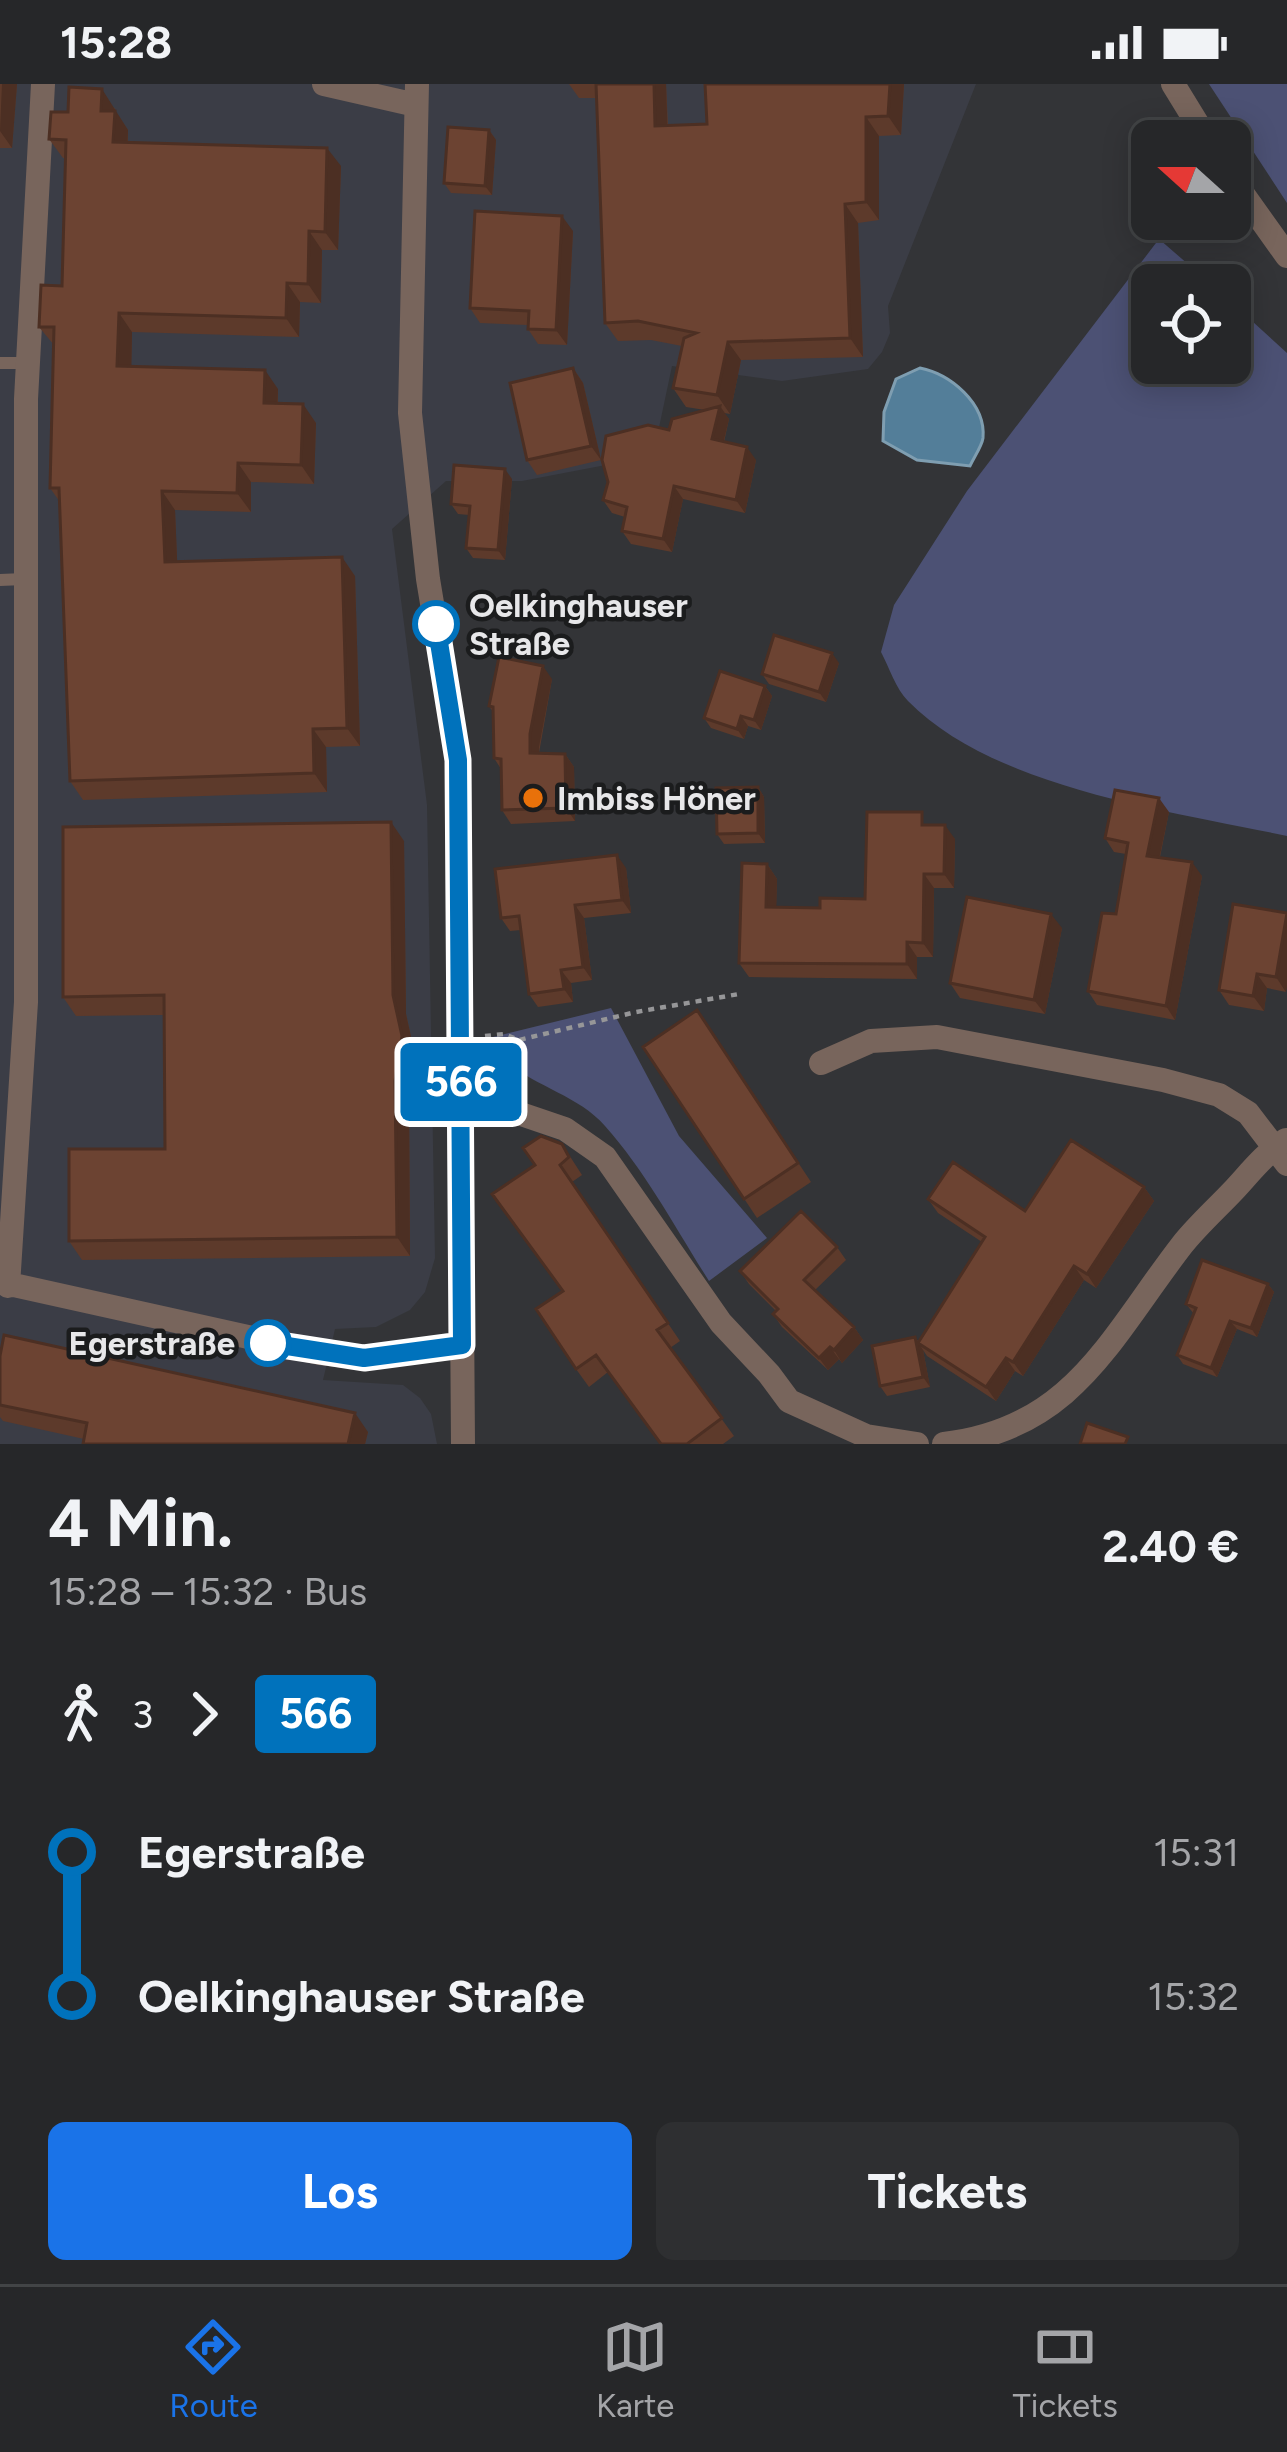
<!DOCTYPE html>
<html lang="de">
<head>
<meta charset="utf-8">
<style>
	:root { --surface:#262729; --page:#2e2f31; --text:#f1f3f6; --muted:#a4a5a8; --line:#424446; --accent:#1a73e8 }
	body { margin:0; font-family:Figtree,sans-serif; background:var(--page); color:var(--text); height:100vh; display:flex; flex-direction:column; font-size:45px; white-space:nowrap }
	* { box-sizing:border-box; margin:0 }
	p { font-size:39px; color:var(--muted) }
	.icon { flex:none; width:66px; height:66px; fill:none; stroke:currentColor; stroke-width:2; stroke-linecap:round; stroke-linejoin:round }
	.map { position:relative; height:1360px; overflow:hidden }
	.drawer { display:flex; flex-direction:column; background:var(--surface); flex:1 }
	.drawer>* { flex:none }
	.badge { padding:0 24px; border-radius:9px; font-size:42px; line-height:78px }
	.needle { width:78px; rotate:291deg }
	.tools { position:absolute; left:1131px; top:36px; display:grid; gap:24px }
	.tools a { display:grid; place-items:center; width:120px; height:120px; border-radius:18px; background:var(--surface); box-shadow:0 6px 30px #0003,0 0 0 3px var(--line); font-size:60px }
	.map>.badge { position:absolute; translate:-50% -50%; box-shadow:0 0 0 6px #fff }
	.legs { display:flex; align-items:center; gap:18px; height:132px; padding:0 48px; font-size:39px }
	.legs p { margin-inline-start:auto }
	.headline { display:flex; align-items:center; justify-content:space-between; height:204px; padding:0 48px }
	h1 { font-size:66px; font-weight:700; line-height:90px }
	.action { display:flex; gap:24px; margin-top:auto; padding:24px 48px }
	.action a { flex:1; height:138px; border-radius:18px; background:var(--accent); color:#fff; font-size:48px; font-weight:700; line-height:138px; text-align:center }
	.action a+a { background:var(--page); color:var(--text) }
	ul { padding:0 48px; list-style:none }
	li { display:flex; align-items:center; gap:42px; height:144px; font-size:45px }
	li i { display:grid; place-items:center; width:18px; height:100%; margin:0 15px; background:currentColor }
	li i::after { content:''; width:30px; height:30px; margin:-15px; border:9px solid; border-radius:50%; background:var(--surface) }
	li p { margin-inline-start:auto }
	li:first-child i { background:linear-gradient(#0000 50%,currentColor 0) }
	li:last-child i { background:linear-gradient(currentColor 50%,#0000 0) }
	.status { display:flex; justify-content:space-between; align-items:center; height:84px; padding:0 60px; background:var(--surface); direction:ltr }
	.status svg { height:33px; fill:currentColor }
	.tabs { display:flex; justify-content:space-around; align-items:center; height:168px; border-top:3px solid var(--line); background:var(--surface); font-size:33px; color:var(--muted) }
	.tabs a { display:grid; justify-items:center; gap:6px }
	.tabs .active { color:var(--accent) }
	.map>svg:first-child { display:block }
	.built { fill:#3b3d46 }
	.green { fill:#4c5174 }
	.water { fill:#537e99; stroke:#7f9eb1; stroke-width:3 }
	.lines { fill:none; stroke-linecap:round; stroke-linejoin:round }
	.path { stroke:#969698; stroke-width:4.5; stroke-dasharray:6 6; stroke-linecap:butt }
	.lane { stroke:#78655c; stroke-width:12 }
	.street { stroke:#78655c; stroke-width:24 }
	.wall { fill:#5d3a2b }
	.shaded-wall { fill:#4c2f23 }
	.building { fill:#6c4332; stroke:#4c2f23; stroke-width:3 }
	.line-1-casing { stroke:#fff; stroke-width:27 }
	.line-1 { stroke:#0072bc; stroke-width:18 }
	.stop-1-dot { fill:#fff; stroke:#0072bc; stroke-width:6 }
	.food-dot { fill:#e8710a; stroke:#1b1c1d; stroke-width:4.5 }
	.labels { text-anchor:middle; stroke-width:9; stroke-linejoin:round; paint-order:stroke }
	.stop-label { font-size:33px; font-weight:bold; fill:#e7e7e9; stroke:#1b1c1d; text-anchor:start }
	.poi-label { font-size:33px; font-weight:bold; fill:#e7e7e9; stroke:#1b1c1d; text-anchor:start }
</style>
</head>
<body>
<div class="status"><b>15:28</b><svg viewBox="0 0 49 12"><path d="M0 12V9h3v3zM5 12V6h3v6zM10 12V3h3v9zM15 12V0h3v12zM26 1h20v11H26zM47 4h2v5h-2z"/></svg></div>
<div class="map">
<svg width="1287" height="1360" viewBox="0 0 1287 1360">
	<rect width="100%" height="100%" fill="#333437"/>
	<!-- built -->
	<path class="built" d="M0,0H976L888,222L890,249L882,268L868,285L782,297L672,282L653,372L522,397H446L392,445L427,721L435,1174L425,1208L410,1226L376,1243L335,1245L323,1296L403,1301L420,1314L431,1330L437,1360H0Z"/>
	<!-- green -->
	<path class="green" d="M1209,0H1287V119Z
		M1159,155L1212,201H1152V279H1230V217L1287,269V752C1171,727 993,704 908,617C896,605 889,583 881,568L894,521L967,407Z
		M611,924L679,1052L767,1154L709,1197C676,1145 646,1088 605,1042C572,1004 510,999 489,954Z"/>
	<!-- water -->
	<path class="water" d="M920,284C950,290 986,319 983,354C982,362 973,375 970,382L917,376L883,357L884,328L896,295Z"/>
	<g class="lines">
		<!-- path -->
		<path class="path" d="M485,952L504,950L519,956L636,928L739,910"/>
		<!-- lane -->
		<path class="lane" d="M0,279H28
			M0,496L24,495"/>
		<!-- street -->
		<path class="street" d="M324,0L416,21
			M417,0L410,329L428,495L458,676L463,1360
			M1173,0L1208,57
			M1230,92L1287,172
			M821,979L871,957L937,953L1163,996L1219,1011L1248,1029L1287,1080
			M462,1029L515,1028L565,1045L605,1073L721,1239L769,1290L789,1317L866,1352L917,1360
			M0,1198L320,1269L364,1274L462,1261
			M8,1202L26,918V315L43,0
			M944,1360C1073,1345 1110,1254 1182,1161C1197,1142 1216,1125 1233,1107C1249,1090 1265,1069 1286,1056"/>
	</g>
	<!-- wall -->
	<path class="wall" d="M0,0H17L12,64H0Z
		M569,0H666L668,41L707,40L904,0L901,51L879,52V136L858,139L863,273L741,276L730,330L724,329L729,335L724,358L756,376L745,429L683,415L672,468L631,460L622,447L625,433L612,429L603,416L669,346L705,326L686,323L673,304L682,262L651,256L618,257L605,239L597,14H579Z
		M115,24V27L128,46V58L341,82L338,166H322L321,219L300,218L299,253L132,248L131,282L278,305V319L316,339L314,400L251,398V428L175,426L177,478L355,492L360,662L326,663L327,708L83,716L70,697L60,418L50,404L54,261L39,243L62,202L66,74H63L49,55L68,28Z
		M489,46L496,56L492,111L451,109L444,99Z
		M573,147L567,261L538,260L528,245V241L480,239L470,224Z
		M573,284L583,299L601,376L537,391L527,376Z
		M512,395L505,476L473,474L466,464L469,431L458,430L451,420Z
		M839,579L826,618L769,600L762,590Z
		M552,595L539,669L565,670L574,683L575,737L511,740L502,726L501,685L494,674L493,628L489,622Z
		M765,602L772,612L761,646L748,642L744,655L711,644L704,634Z
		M758,703L764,713L765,759L724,760L717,750Z
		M1169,728L1160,773L1202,792L1175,936L1097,921L1088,907L1116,830L1126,770L1114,768L1105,754Z
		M931,741L955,755L954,804H934L933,873H917V895L749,893L739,879L767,780L777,795L776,823L820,824L865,815Z
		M404,757L406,930L415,971L409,1016L410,1172L82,1176L69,1157L165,1065L164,931L76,932L63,913Z
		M626,784L631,829L584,834L592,896L571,899L573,918L538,923L529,910L521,846L510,847L501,834Z
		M1233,820L1286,908L1267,904L1264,927L1229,921L1219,906Z
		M1062,844L1045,930L960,914L950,899Z
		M697,926L811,1098L757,1134L643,963Z
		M562,1060L582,1091L572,1098L680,1257L670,1264L734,1352L723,1360H661L608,1288L589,1303L576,1285L562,1207L535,1081L523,1064Z
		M1144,1103L1154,1117L1096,1204L1084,1196L1023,1292L1015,1287L996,1317L927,1272L923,1266L930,1303L887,1312L880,1302L915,1253L918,1257L982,1158L938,1129L928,1115L1025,1127Z
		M837,1163L846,1176L815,1206L854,1243L863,1256L842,1279L839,1275L828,1286L782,1243L773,1230L776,1227L749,1200L740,1187Z
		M1268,1200L1274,1208L1257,1253L1237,1245L1217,1293L1183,1280L1177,1271L1194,1230L1186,1220Z
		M0,1272L368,1348L365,1360H83L84,1355L3,1337L0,1333Z"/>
	<!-- shaded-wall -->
	<path class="shaded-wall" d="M2,0H17L12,64L0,47Z
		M654,0H666L668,60L655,42Z
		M890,0H904L901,51L888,32Z
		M102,5L128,46L127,77L113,58L101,27Z
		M866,33L879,52V136L866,118Z
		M489,46L496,56L492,111L485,102Z
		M327,64L341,82L338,166L325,148Z
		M845,120L858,139L863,273L850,254Z
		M562,132L573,147L567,261L556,246Z
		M309,147L322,166L321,219L308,200Z
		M287,199L300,218L299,253L286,234Z
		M119,229L132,248L131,301L117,282Z
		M728,258L741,276L730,330L717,311Z
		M573,284L583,299L601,376L591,362Z
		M265,286L278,305L277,338L264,319Z
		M303,320L316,339L314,400L301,381Z
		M720,322L729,335L721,368L712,355Z
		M747,363L756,376L745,429L736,416Z
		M238,379L251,398V428L237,409Z
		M505,385L512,395L505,476L498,466Z
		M674,402L683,415L672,468L663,455Z
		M162,407L175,426L178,497L165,478Z
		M342,473L355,492L360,662L347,644Z
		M832,569L839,579L826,618L819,608Z
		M543,582L552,595L539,663V682L530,669V650Z
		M765,602L772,612L761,646L754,636Z
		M741,632L748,642L744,655L737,645Z
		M313,645L326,663L327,708L314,689Z
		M565,670L574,683L575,737L566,724Z
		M758,703L764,713L765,759L758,749Z
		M1159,714L1169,728L1157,785L1147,772Z
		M391,738L404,757L406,930L415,971L409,1016L410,1172L397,1153Z
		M945,741L955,755L954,804L944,790Z
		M617,771L626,784L631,829L622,816Z
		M1192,778L1202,792L1175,936L1166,922Z
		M767,780L777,795L776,837L766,823Z
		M924,790L934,804L933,873L923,859Z
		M575,821L584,834L592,896L583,883Z
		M1287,829V903L1286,908L1276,893Z
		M1051,830L1062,844L1045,930L1034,916Z
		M907,858L917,873V895L907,880Z
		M561,886L571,899L573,918L564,905Z
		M1257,890L1267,904L1264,927L1253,912Z
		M1144,1103L1154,1117L1096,1204L1087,1190Z
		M1074,1182L1084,1196L1023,1292L1013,1278Z
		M1268,1200L1274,1208L1257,1253L1251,1244Z
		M1230,1237L1237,1245L1217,1293L1211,1284Z
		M854,1243L863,1256L842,1279L834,1266Z
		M915,1253L923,1266L930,1303L923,1293Z
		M830,1263L839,1275L828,1286L819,1274Z
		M1006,1274L1015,1287L996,1317L986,1303Z
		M355,1329L368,1348L365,1360H348Z"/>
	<!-- building -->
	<path class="building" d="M596,0H654L655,42L707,40L705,0H890L888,32L866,33V118L845,120L850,254L728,258L717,311L673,304L684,254L696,249L638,237L605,239Z
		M69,3L102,5L101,27H115L113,58L327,64L325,148L309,147L308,200L287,199L286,234L119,229L117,282L265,286L264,319L303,320L301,381L238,379L237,409L162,407L165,478L342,473L347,644L313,645L314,689L70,697L59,404H50L54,243H39L41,201L62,202L66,56L49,55L51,28H68Z
		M448,43L489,46L485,102L444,99Z
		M475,127L562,132L556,246L528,245L529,227L470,224Z
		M573,284L591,362L527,376L510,299Z
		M720,322L712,355L747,363L736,416L674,402L663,455L622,447L627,423L603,416L608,398L602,376L606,352L648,341L669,346L672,335Z
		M454,381L505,385L498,466L466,464L470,422L451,420Z
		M774,551L832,569L819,608L762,590Z
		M499,573L543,582L530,650V669L565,670L566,724L502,726L501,675L494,674L493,623L489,622Z
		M720,587L765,602L754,636L741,632L737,645L704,634Z
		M758,703V749L717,750L716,704Z
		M1115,706L1159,714L1147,772L1192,778L1166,922L1088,907L1102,829L1116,830L1128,759L1105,754Z
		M867,728H922V741H945L944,790H924L923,859L907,858V880L739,879L742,779L767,780L766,823L820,824V814L865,815Z
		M391,738L393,911L402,952L395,997L397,1153L69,1157V1065H165L164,911L63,913V743Z
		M617,771L622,816L575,821L583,883L561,886L564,905L529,910L519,832L501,834L495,785Z
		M967,813L1051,830L1034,916L950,899Z
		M1233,820L1287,829L1276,893L1257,890L1253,912L1219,906Z
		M697,926L798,1079L744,1115L643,963Z
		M541,1052L562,1060L569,1073L560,1081L668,1239L657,1246L722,1334L687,1360H661L596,1271L576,1285L536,1225L563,1207L492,1110L535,1081L523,1064Z
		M1071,1056L1144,1103L1087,1190L1074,1182L1013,1278L1006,1274L986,1303L918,1259L985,1153L928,1115L953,1078L1025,1127Z
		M801,1127L837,1163L804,1196L854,1243L834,1266L830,1263L819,1274L773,1230L778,1225L740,1187Z
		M1202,1176L1268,1200L1251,1244L1230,1237L1211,1284L1177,1271L1196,1224L1186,1220Z
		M4,1251L355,1329L348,1360H83L87,1339L0,1321V1272Z
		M915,1253L923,1293L880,1302L872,1262Z
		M1087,1339L1128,1353L1125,1360H1080Z"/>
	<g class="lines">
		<defs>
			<path id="line-1" d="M268,1259L364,1274L462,1261L458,676L436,540"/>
		</defs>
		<!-- line-1 casing -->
		<use href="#line-1" class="line-1-casing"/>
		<!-- line-1 -->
		<use href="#line-1" class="line-1"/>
	</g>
	<!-- markers -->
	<g class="stop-1-dot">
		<circle cx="436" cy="540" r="21"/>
		<circle cx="268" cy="1259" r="21"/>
	</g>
	<circle class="food-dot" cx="533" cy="714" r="12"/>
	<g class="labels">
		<!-- stop labels -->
		<g class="stop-label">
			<text x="469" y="533">Oelkinghauser<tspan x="469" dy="38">Straße</tspan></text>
			<text x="235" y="1271" text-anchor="end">Egerstraße</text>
		</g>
		<!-- poi labels -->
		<g class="poi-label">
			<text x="557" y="726">Imbiss Höner</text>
		</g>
	</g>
</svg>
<div class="tools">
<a><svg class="needle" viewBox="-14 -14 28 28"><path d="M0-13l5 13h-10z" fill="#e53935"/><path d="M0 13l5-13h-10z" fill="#a4a5a8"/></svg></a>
<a><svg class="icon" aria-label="locate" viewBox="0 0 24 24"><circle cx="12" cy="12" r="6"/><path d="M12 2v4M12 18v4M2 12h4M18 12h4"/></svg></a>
</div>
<b class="badge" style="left:461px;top:998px;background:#0072bc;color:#fff">566</b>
</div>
<section class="drawer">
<div class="headline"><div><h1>4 Min.</h1><p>15:28 – 15:32 · Bus</p></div><b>2.40 €</b></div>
<div class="legs"><svg class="icon" aria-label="walk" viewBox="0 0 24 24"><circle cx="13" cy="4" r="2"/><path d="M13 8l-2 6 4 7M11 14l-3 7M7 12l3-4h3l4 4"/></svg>3<svg class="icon" aria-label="forward" viewBox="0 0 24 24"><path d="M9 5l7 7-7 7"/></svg><b class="badge" style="background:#0072bc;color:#fff">566</b></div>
<ul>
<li><i style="color:#0072bc"></i><b>Egerstraße</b><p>15:31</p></li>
<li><i style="color:#0072bc"></i><b>Oelkinghauser Straße</b><p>15:32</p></li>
</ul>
<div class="action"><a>Los</a><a>Tickets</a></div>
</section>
<nav class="tabs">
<a class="active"><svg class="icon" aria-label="directions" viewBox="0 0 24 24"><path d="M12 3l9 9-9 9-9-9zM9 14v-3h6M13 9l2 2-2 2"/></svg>Route</a>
<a><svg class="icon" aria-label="map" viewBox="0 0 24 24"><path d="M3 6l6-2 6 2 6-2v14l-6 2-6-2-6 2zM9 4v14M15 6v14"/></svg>Karte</a>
<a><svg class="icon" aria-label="tickets" viewBox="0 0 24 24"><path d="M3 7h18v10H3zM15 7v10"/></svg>Tickets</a>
</nav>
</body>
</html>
